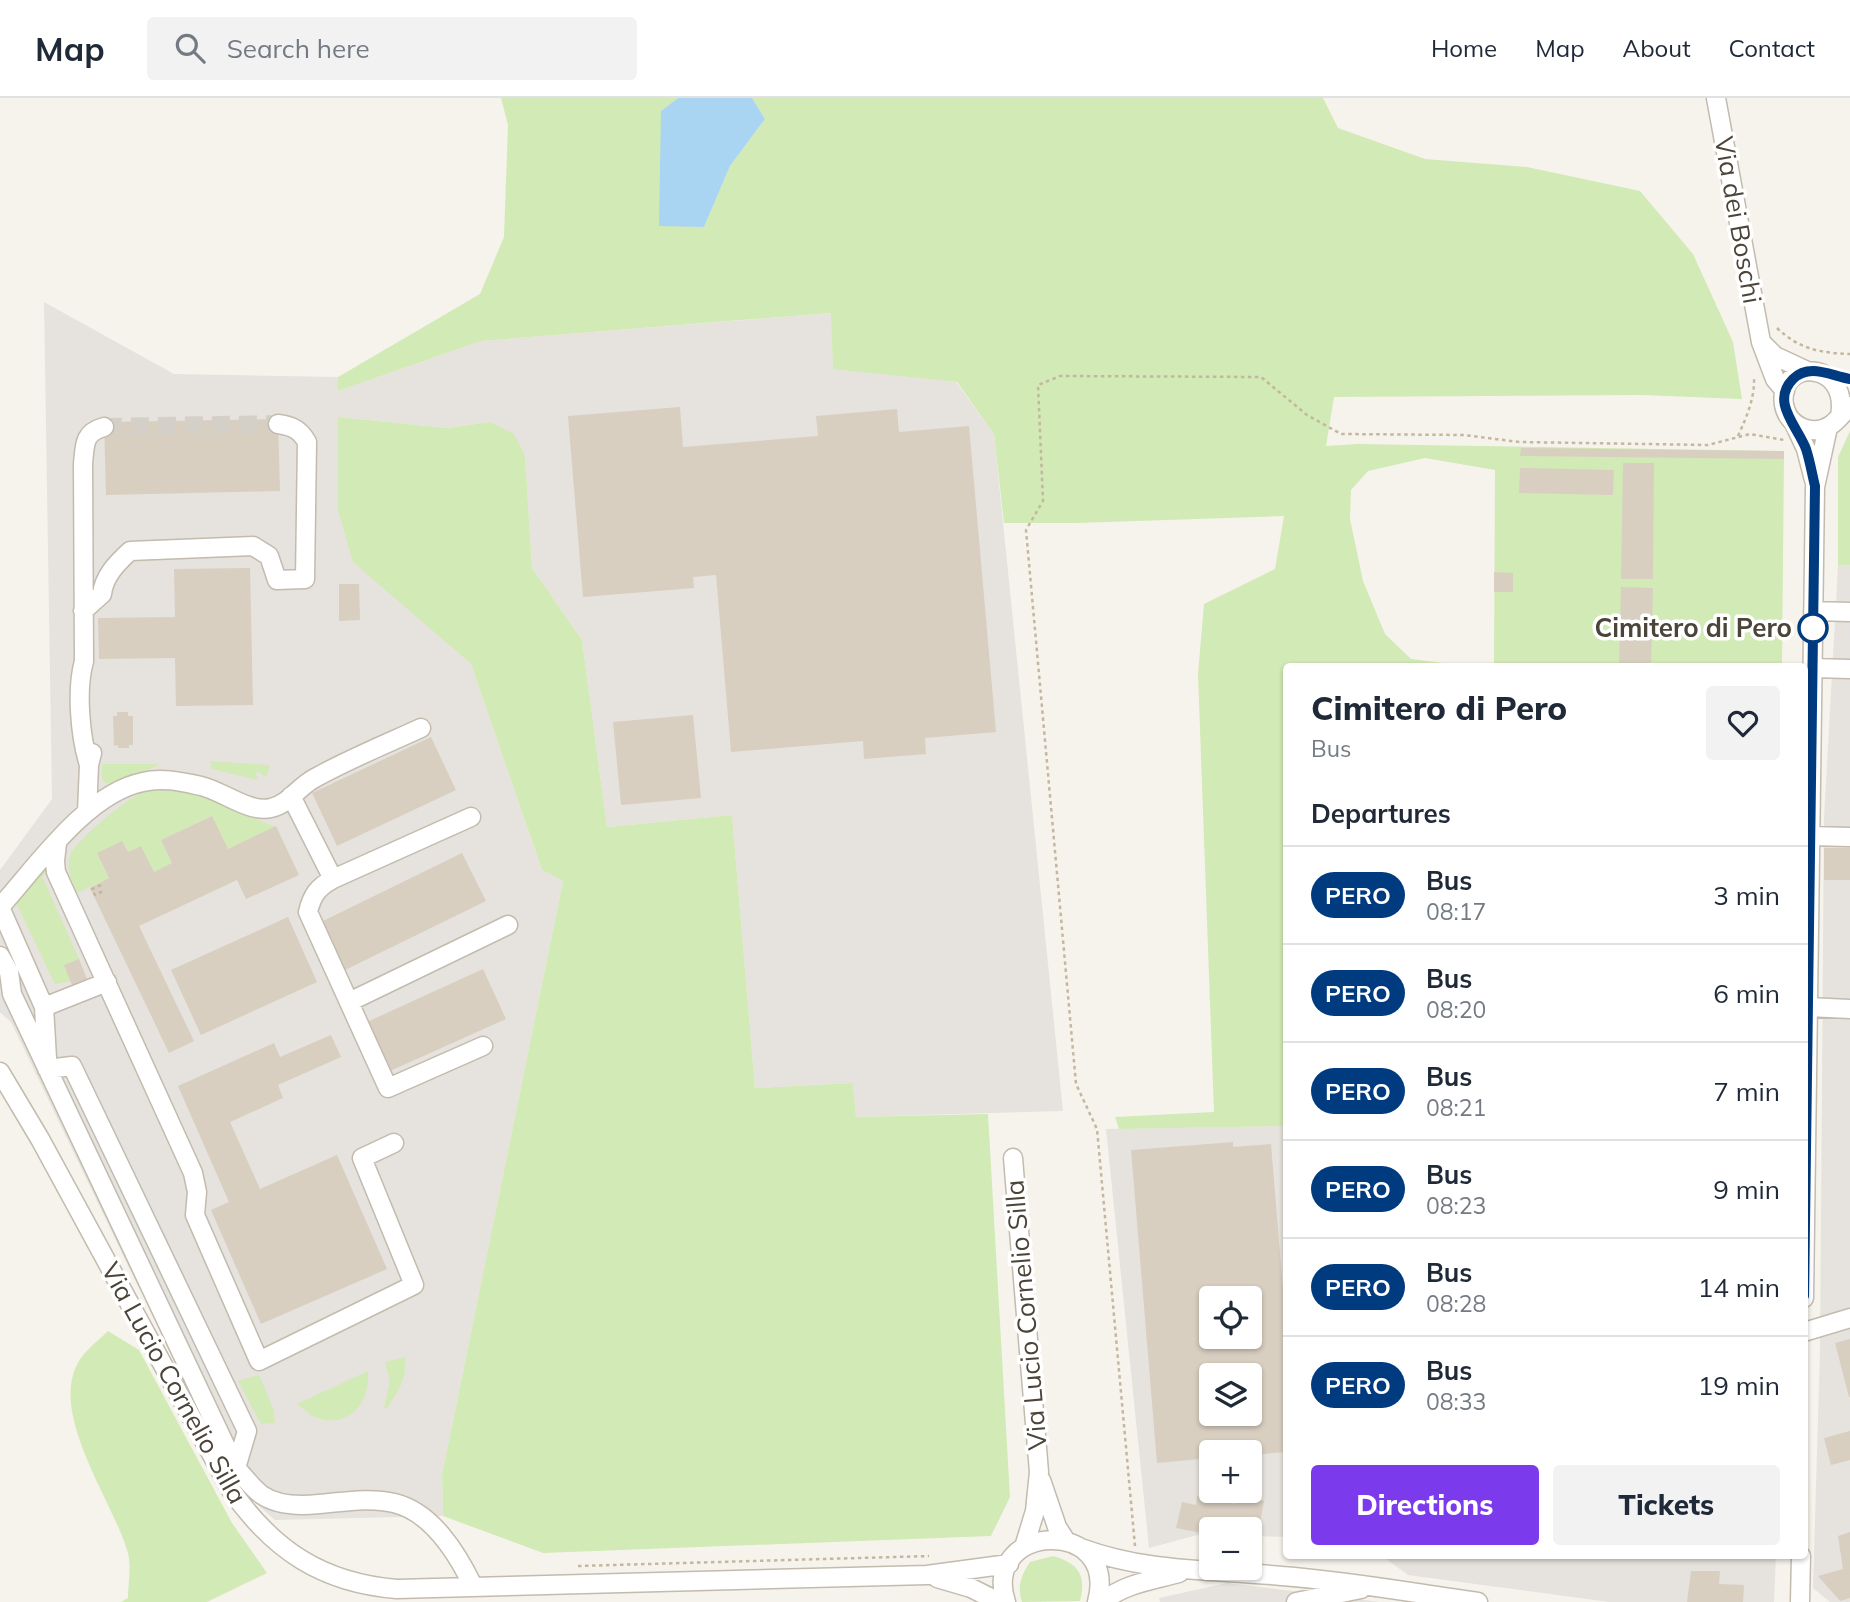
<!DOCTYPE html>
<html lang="en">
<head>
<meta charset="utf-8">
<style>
	:root { --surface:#fff; --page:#f2f2f3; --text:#1f2937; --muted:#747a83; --line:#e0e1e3; --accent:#7c3aed }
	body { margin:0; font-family:Mulish,sans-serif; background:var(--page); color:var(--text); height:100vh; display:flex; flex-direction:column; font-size:26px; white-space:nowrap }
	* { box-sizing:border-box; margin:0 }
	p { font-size:23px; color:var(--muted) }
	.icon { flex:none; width:38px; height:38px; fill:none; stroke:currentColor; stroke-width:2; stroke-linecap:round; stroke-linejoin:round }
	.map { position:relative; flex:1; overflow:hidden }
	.side { position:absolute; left:1283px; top:565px; width:525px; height:896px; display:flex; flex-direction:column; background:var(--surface); border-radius:7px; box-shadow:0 2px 5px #0004 }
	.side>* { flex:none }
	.badge { padding:0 14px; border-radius:23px; font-size:24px; line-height:46px }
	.fabs { position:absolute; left:1199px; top:1188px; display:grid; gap:14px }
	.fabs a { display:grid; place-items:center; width:63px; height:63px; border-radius:7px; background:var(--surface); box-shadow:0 2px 5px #0004; font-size:35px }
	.map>.badge { position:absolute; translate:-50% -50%; box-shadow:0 0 0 4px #fff }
	h2 { padding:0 28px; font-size:26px; line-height:63px }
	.round { display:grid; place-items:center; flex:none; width:74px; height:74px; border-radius:7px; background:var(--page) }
	.head { display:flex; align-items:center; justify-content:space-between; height:119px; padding:0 28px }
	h1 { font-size:33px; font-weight:800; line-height:52px }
	.primary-button { display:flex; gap:14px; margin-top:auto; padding:14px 28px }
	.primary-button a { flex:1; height:80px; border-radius:7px; background:var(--accent); color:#fff; font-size:28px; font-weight:800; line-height:80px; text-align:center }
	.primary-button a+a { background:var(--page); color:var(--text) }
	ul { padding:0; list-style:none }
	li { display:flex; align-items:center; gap:21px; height:98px; padding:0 28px; border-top:2px solid var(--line) }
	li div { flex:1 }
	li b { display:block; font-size:26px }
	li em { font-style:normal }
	li .badge { min-width:77px; font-weight:700; text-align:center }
	header { display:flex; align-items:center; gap:42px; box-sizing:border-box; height:98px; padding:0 35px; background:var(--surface); border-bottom:2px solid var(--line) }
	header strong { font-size:33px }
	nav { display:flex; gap:38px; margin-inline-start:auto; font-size:24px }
	.search { width:490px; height:63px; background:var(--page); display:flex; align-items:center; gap:18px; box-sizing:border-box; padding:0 24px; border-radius:7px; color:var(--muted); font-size:26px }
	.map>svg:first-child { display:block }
	.industrial { fill:#e6e2dd; fill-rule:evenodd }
	.green { fill:#d2eab5 }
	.parking { fill:#e5e3e0 }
	.water { fill:#a9d4f2 }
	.building { fill:#d8cfc1; fill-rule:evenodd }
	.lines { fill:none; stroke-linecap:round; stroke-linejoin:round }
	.minor-tunnel { stroke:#d4d0c8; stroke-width:18; stroke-dasharray:18 9; stroke-linecap:butt }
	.minor-casing { stroke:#c2bbae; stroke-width:21 }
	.path { stroke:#c4b79f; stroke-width:2.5; stroke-dasharray:3.5 3.5; stroke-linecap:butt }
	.minor { stroke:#fff; stroke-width:18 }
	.line-casing { stroke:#fff; stroke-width:16 }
	.line { stroke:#003b80; stroke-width:10 }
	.stop-dot { fill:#fff; stroke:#003b80; stroke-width:3.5 }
	.labels { text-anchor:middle; stroke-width:7; stroke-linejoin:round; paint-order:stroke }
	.street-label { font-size:26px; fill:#4b4439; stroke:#fff }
	.stop-label { font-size:26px; font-weight:bold; fill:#4b4439; stroke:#fff; text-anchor:end }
</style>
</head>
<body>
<header>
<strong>Map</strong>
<div class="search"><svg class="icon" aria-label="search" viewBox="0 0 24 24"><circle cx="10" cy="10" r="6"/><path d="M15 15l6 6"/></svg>Search here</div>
<nav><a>Home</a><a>Map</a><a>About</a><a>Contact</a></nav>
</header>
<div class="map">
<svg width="1850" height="1504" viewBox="0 0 1850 1504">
	<rect width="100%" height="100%" fill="#f6f3ec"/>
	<!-- industrial -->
	<path class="industrial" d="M44,204L174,276L338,279V293L481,243L832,215L833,270L956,284L994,336L1063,1013L856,1019L853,985L755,990L732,717L607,729L582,542L532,470L525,358L490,324L447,330L338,319L353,463L471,566L542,772L563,783L442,1377L443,1418L275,1422L260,1409L240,1386L134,1180L11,924L0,914V772L52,701Z
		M1850,467V1504H1830L1813,1490L1820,1252L1824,720L1838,468Z
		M1286,1028V1439L1250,1438V1432H1211V1436L1205,1435L1149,1450L1106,1031ZM1211,1200H1250V1239H1211ZM1211,1278H1250V1316H1211ZM1211,1354H1250V1393H1211Z
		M1382,1458H1776L1774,1504H1609L1408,1477Z
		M1227,1485L1380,1504H1160L1159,1500Z"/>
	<!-- green -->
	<path class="green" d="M501,0H678L661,13L704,129L730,68L765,21L752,0H1323L1338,30L1425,61L1527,69L1640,93L1693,156L1733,244L1742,301L1641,297L1334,299L1326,348L1357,346L1784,353L1782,569H1494L1495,372L1425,360L1368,373L1351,392L1350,421L1363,483L1385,536L1411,561L1475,569H1286V1028L1119,1031L1115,1019L1214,1014L1198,576L1204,506L1275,471L1284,418L1076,425H1004L994,336L957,284L833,271L831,215L481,243L338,293V279L480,196L504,139L508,27Z
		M338,319L447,330L490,324L514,336L525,358L532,470L582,542L607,729L732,717L755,990L853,985L856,1019L988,1016L1010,1399L991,1438L543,1455L443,1418L442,1377L563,783L542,772L471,566L353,464L338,412Z
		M1850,333V467L1838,468V359Z
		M210,663L269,667L268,676L264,679L260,674L255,675L258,682L212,671Z
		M102,666H160L118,686L106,685L102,681Z
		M166,689L192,693L275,729L228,751L211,718L161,742L172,765L154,774L141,748L128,754L122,743L97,755L109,780L77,795C72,783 66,771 70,758C74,744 124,703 139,696C148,691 156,690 166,689Z
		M46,767L50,775L42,778L79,861L65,867L71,883L55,886L16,805Z
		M108,1233L139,1252L232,1425L267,1475L207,1504H121L128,1500C128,1486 132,1466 127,1452C112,1401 45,1311 81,1260C88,1250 100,1241 108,1233Z
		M405,1259C407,1280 399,1293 387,1310H384L390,1283L385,1264Z
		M368,1273C371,1301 352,1329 321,1321C312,1319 305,1312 297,1306Z
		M259,1277L273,1310L275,1325L261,1326L238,1283Z
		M1053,1458C1078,1465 1087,1477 1080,1503L1022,1504C1017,1489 1021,1477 1030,1464Z"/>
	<!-- parking -->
	<path class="parking" d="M1848,491H1850V592H1845Z
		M0,861L30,942L0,914Z
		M80,950L234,1278L200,1280L61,978L57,962Z"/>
	<!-- water -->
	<path class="water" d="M678,0H752L765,21L730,68L704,129L659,128L661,13Z"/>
	<!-- building -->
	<path class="building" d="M680,309L683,349L818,338L816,318L897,311L899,334L969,328L996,634L925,640L926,656L864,661L863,643L731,654L716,477L693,479L694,490L583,499L568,318Z
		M278,321L280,393L106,397L104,324Z
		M1521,350L1784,353V361L1520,358Z
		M1623,365H1654L1653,481H1621Z
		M1520,370L1614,372L1613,397L1519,395Z
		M250,470L253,607L176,608L175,560L99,561L98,520L175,519L174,471Z
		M1494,474L1513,475V494H1494Z
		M339,486H359L360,522L339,523Z
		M1621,489L1653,490L1651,569H1619Z
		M117,614H128V618H133V647H129V650H118V647L114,648L113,618H117Z
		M693,617L701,700L621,707L613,624Z
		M431,639L456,692L337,748L312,695Z
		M212,718L228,751L276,728L299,777L246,801L237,782L139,828L194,943L169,955L90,790L109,780L97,755L122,743L128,754L141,748L154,774L172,765L161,742Z
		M1824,750H1850V782H1824Z
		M462,755L486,803L343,873L319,825Z
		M288,819L317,884L201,937L171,872Z
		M79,861L87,881L72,887L64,867Z
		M483,871L506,921L390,973L367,924Z
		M331,937L341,959L278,987L283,1000L230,1024L260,1091L337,1057L387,1171L261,1226L211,1112L229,1104L178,988L274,945L280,959Z
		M1233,1044V1049L1271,1046L1286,1228V1354L1250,1357V1354H1211V1360L1157,1365L1131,1052ZM1211,1200H1250V1239H1211ZM1211,1278H1250V1316H1211Z
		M1850,1241V1299H1849L1835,1245Z
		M1850,1333V1362L1831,1367L1824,1340Z
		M1237,1397L1264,1403L1259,1430L1236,1425L1235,1431L1204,1425L1202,1435L1176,1430L1182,1404L1196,1407L1197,1398L1235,1406Z
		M1850,1434V1500L1840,1503L1818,1478L1843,1471L1838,1438Z
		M1691,1473H1720L1719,1486L1744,1487L1743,1504H1687Z"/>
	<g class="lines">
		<!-- minor-tunnel -->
		<path class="minor-tunnel" d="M104,329L278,326"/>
		<defs>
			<path id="minor" d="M1716,0L1761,244L1775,281L1785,293
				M1763,246L1775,258L1807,273
				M1840,318C1850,262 1777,259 1784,307C1788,329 1813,339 1831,327C1838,322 1844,314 1850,308
				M1794,325L1806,351L1814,382
				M83,513L102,496C104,478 117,465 130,453L253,448L269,458L277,482L305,481L307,344C300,332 293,328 278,326
				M1813,513L1850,514
				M1813,570L1850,571
				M89,667C80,638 76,592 84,563L83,366C85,347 83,335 104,329
				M291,698L333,781L471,719
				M87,714L89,667L92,655
				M1810,738L1850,739
				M57,745L55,763L56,774L193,1075L197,1094L195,1117L259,1263L414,1187L362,1060L394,1045
				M333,781C318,789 312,797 308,814L388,990L483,948
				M0,858L9,874L12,896L236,1370C244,1378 252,1390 262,1397C278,1408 300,1408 319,1406C343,1404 370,1399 394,1405C432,1414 457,1455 473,1488
				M349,904L508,827
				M44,909L107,884
				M1808,909L1850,911
				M47,960L44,909L0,809C37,768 87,695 143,684C162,679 182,684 201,688C223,693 248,715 271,710C289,706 299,688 315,680C349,661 386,646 421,630
				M47,971L72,968L247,1333L236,1370
				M0,974L40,1041L231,1392C273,1452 322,1485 397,1491L927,1477L1009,1466
				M1013,1060L1039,1374L1035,1413L1024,1449
				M1804,1200L1815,389L1828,329
				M1804,1234L1850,1220
				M1041,1382L1057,1429L1066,1443
				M1081,1450C1149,1475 1212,1471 1282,1478C1348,1483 1413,1495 1478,1504
				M937,1480L971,1490L999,1504
				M1006,1504C980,1425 1120,1418 1097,1504
				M1103,1504C1122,1486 1154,1482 1179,1475
				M1296,1504L1361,1491
				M1800,1504L1801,1458"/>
		</defs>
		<!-- minor casing -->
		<use href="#minor" class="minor-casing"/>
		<!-- path -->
		<path class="path" d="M1777,230C1799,251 1820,255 1850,256
			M1738,338C1747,318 1755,300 1754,278
			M101,787L92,791L95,797L103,793
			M1135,1448L1097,1031L1076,986L1026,432L1043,403L1038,287L1060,278L1261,279L1307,317L1341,336L1464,337L1519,344L1708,347L1750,336L1784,342
			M578,1468L929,1458"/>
		<!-- minor -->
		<use href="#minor" class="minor"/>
	</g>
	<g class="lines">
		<defs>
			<path id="line" d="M1804,1198L1815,388C1812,376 1810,363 1806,351C1798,329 1770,304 1793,281C1798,276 1805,273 1813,273C1825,273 1838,279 1850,281"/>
		</defs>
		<!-- line casing -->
		<use href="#line" class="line-casing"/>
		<!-- line -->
		<use href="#line" class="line"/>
	</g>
	<!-- markers -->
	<circle class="stop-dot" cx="1813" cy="530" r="14"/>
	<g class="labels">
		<!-- street labels -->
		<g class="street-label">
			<text transform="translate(1738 122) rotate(80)" y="9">Via dei Boschi</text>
			<text transform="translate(1026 1217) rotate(-95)" y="9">Via Lucio Cornelio Silla</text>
			<text transform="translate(174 1285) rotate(61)" y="9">Via Lucio Cornelio Silla</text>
		</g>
		<!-- stop labels -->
		<g class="stop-label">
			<text x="1792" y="539">Cimitero di Pero</text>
		</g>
	</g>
</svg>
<div class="fabs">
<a><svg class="icon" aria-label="locate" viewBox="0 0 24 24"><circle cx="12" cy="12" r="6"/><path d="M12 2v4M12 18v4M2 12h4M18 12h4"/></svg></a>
<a><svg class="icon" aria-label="layers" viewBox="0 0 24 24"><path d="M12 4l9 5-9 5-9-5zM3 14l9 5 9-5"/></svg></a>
<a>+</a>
<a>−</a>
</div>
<section class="side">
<div class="head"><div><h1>Cimitero di Pero</h1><p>Bus</p></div><a class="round"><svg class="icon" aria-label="heart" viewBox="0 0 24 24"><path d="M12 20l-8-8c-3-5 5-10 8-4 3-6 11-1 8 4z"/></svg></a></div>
<h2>Departures</h2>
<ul>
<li><span class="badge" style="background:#003b80;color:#fff">PERO</span><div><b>Bus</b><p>08:17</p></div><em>3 min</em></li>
<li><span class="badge" style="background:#003b80;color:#fff">PERO</span><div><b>Bus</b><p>08:20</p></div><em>6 min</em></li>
<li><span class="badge" style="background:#003b80;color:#fff">PERO</span><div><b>Bus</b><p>08:21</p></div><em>7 min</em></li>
<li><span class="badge" style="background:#003b80;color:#fff">PERO</span><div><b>Bus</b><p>08:23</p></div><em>9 min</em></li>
<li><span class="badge" style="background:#003b80;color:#fff">PERO</span><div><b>Bus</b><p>08:28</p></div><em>14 min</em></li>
<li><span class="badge" style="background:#003b80;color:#fff">PERO</span><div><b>Bus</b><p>08:33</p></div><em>19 min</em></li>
</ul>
<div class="primary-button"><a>Directions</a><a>Tickets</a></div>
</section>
</div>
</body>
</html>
